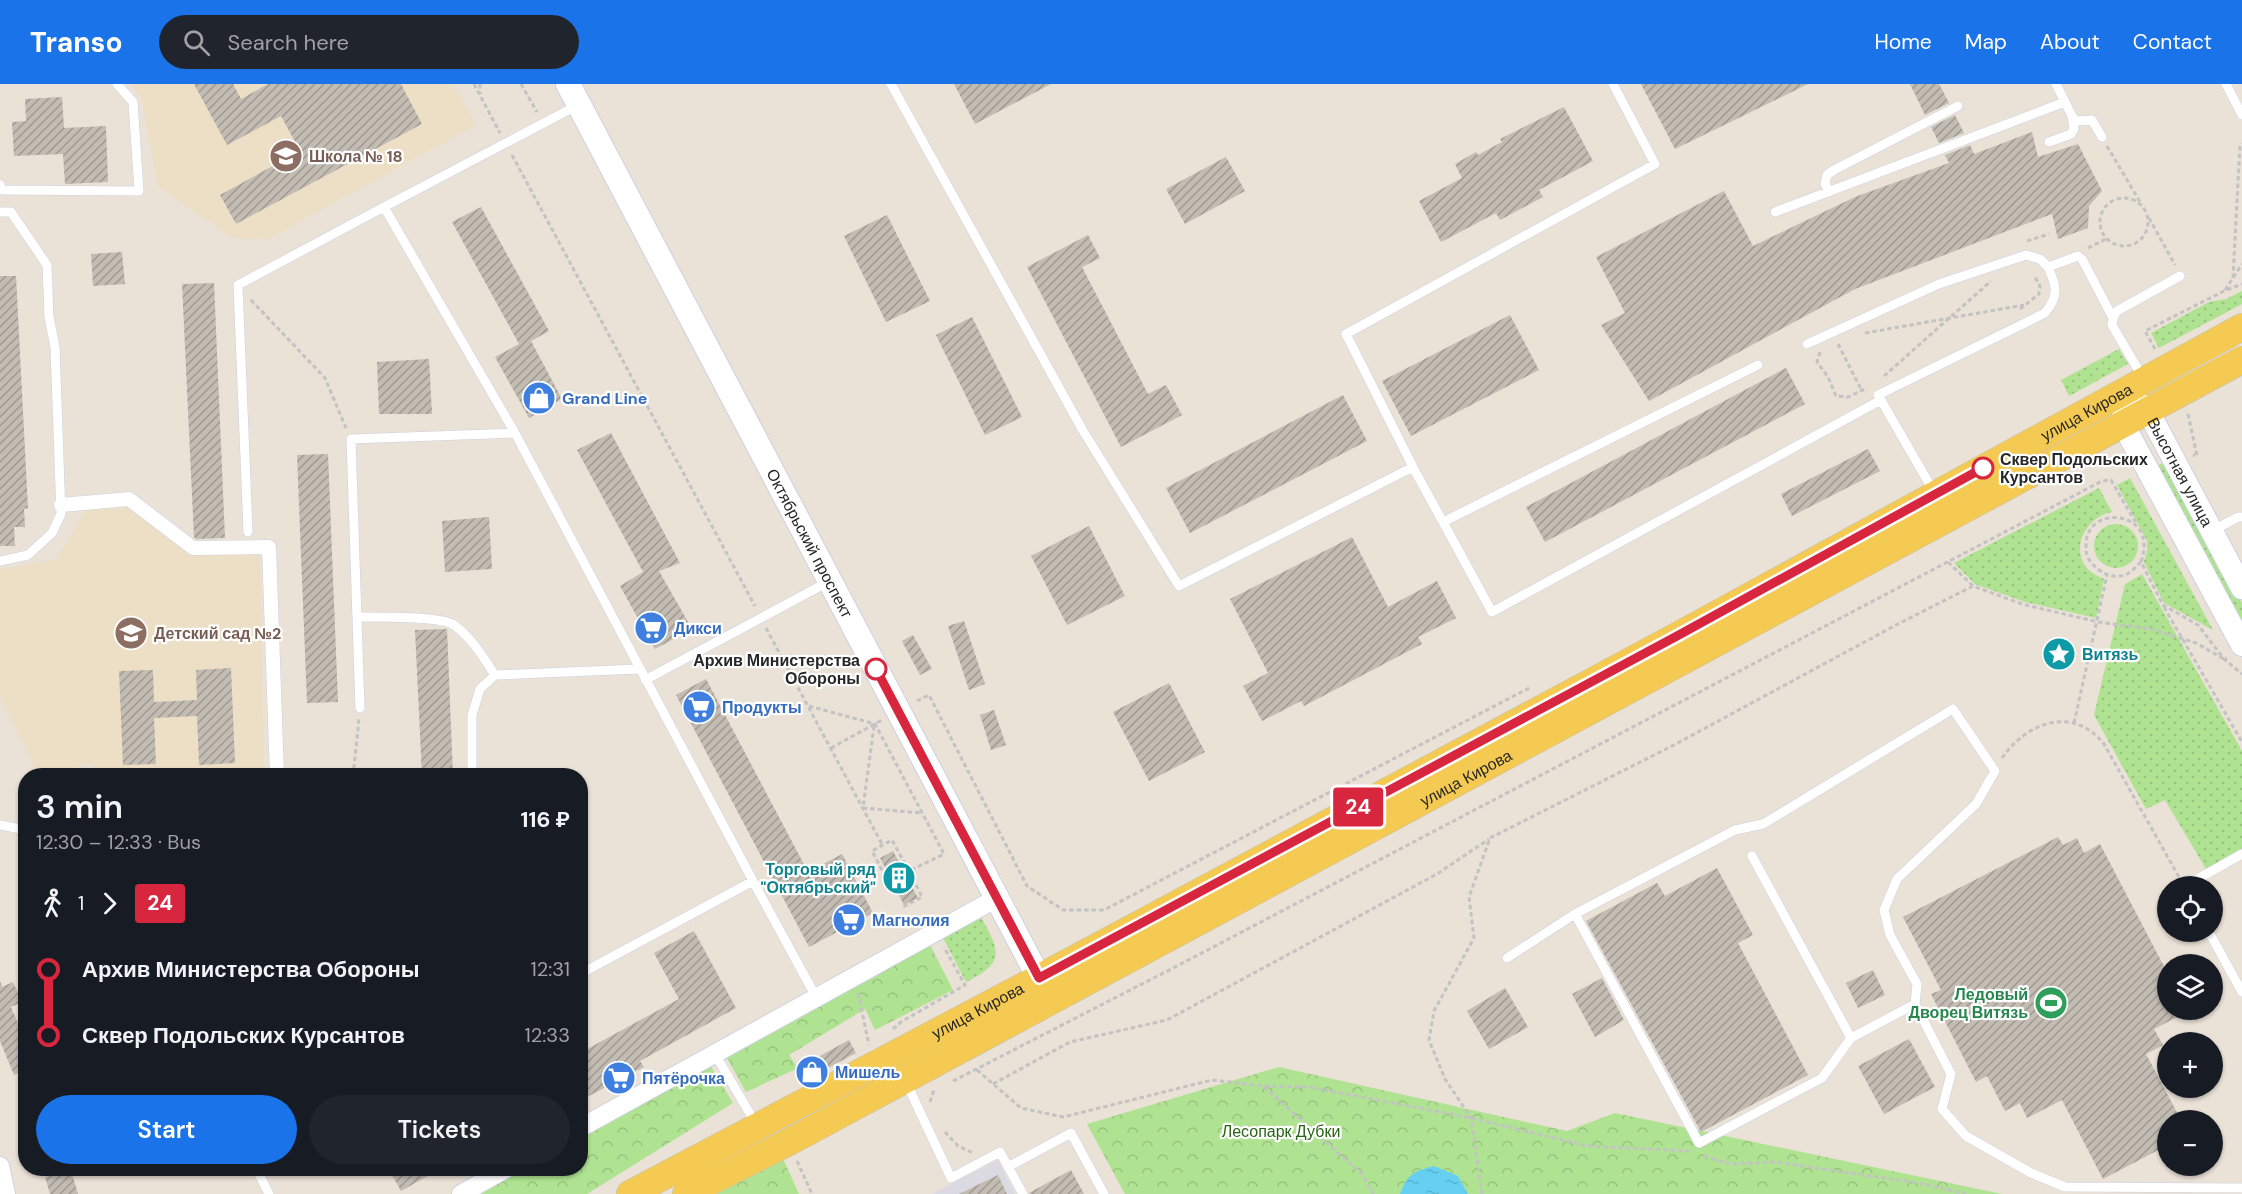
<!DOCTYPE html>
<html lang="en">
<head>
<meta charset="utf-8">
<style>
	:root { --surface:#171b24; --page:#20242c; --text:#f1f3f6; --muted:#9ea1a6; --accent:#1a73e8 }
	body { margin:0; font-family:"DM Sans",sans-serif; background:var(--page); color:var(--text); height:100vh; display:flex; flex-direction:column; font-size:22px; white-space:nowrap }
	* { box-sizing:border-box; margin:0 }
	p { font-size:20px; color:var(--muted) }
	.icon { flex:none; width:33px; height:33px; fill:none; stroke:currentColor; stroke-width:2; stroke-linecap:round; stroke-linejoin:round }
	.map { position:relative; flex:1; overflow:hidden }
	.side { position:absolute; left:18px; top:684px; width:570px; height:408px; display:flex; flex-direction:column; background:var(--surface); border-radius:24px; box-shadow:0 2px 4px #0004 }
	.side>* { flex:none }
	.badge { padding:0 12px; border-radius:4px; font-size:21px; line-height:39px }
	.controls { position:absolute; left:2157px; top:792px; display:grid; gap:12px }
	.controls a { display:grid; place-items:center; width:66px; height:66px; border-radius:50%; background:var(--surface); box-shadow:0 2px 4px #0004; font-size:30px }
	.map>.badge { position:absolute; translate:-50% -50%; box-shadow:0 0 0 3px #fff }
	.legs { display:flex; align-items:center; gap:9px; height:66px; padding:0 18px; font-size:20px }
	.legs p { margin-inline-start:auto }
	.headline { display:flex; align-items:center; justify-content:space-between; height:102px; padding:0 18px }
	h1 { font-size:33px; font-weight:600; line-height:45px }
	.cta { display:flex; gap:12px; margin-top:auto; padding:12px 18px }
	.cta a { flex:1; height:69px; border-radius:36px; background:var(--accent); color:#fff; font-size:24px; font-weight:600; line-height:69px; text-align:center }
	.cta a+a { background:var(--page); color:var(--text) }
	ul { padding:0 18px; list-style:none }
	li { display:flex; align-items:center; gap:21px; height:66px; font-size:22px }
	li i { display:grid; place-items:center; width:9px; height:100%; margin:0 8px; background:currentColor }
	li i::after { content:''; width:15px; height:15px; margin:-8px; border:4px solid; border-radius:50%; background:var(--surface) }
	li p { margin-inline-start:auto }
	li:first-child i { background:linear-gradient(#0000 50%,currentColor 0) }
	li:last-child i { background:linear-gradient(currentColor 50%,#0000 0) }
	header { display:flex; align-items:center; gap:36px; box-sizing:border-box; height:84px; padding:0 30px; background:var(--accent); color:#fff }
	header strong { font-size:28px }
	nav { display:flex; gap:33px; margin-inline-start:auto; font-size:21px }
	.search { width:420px; height:54px; background:var(--page); display:flex; align-items:center; gap:15px; box-sizing:border-box; padding:0 21px; border-radius:33px; color:var(--muted); font-size:22px }
	.map>svg:first-child { display:block }
	.industrial { fill:#dbd9e2 }
	.education { fill:#eddfc5 }
	.grass { fill:url(#grass-dots) }
	.forest { fill:url(#forest-crowns) }
	.water { fill:url(#water-ripples) }
	.building { fill:url(#building-hatch) }
	.lines { fill:none; stroke-linecap:round; stroke-linejoin:round }
	.service-casing { stroke:#cdd1e1; stroke-width:10 }
	.pedestrian-casing { stroke:#cdd1e1; stroke-width:15 }
	.minor-casing { stroke:#cdd1e1; stroke-width:20 }
	.tertiary-casing { stroke:#cdd1e1; stroke-width:24 }
	.secondary-casing { stroke:#cdd1e1; stroke-width:26 }
	.primary-casing { stroke:#c3c3c3; stroke-width:28 }
	.path { stroke:#c3c3c3; stroke-width:3; stroke-dasharray:4.5 3; stroke-linecap:butt }
	.service { stroke:#fff; stroke-width:9 }
	.pedestrian { stroke:#fff; stroke-width:14 }
	.minor { stroke:#fff; stroke-width:18 }
	.tertiary { stroke:#fff; stroke-width:22 }
	.secondary { stroke:#fff; stroke-width:24 }
	.primary { stroke:#f4ca52; stroke-width:27 }
	.line-1-casing { stroke:#fff; stroke-width:14 }
	.line-1 { stroke:#d7263d; stroke-width:9 }
	.stop-1-dot { fill:#fff; stroke:#d7263d; stroke-width:3 }
	.labels { text-anchor:middle; stroke-width:4.5; stroke-linejoin:round; paint-order:stroke }
	.education-label { font-size:16px; font-weight:bold; fill:#785e54; stroke:#fff; text-anchor:start }
	.shop-label { font-size:16px; font-weight:bold; fill:#366cbe; stroke:#fff; text-anchor:start }
	.street-label { font-size:16px; fill:#272727; stroke:#fff }
	.stop-label { font-size:16px; font-weight:bold; fill:#272727; stroke:#fff; text-anchor:start }
	.culture-label { font-size:16px; font-weight:bold; fill:#0d838f; stroke:#fff; text-anchor:start }
	.leisure-label { font-size:16px; font-weight:bold; fill:#27864d; stroke:#fff; text-anchor:end }
	.park-label { font-size:16px; fill:#296417; stroke:#fff }
</style>
</head>
<body>
<header>
<strong>Transo</strong>
<div class="search"><svg class="icon" aria-label="search" viewBox="0 0 24 24"><circle cx="10" cy="10" r="6"/><path d="M15 15l6 6"/></svg>Search here</div>
<nav><a>Home</a><a>Map</a><a>About</a><a>Contact</a></nav>
</header>
<div class="map">
<svg width="2242" height="1110" viewBox="0 0 2242 1110">
	<defs>
		<pattern id="grass-dots" width="8" height="8" patternUnits="userSpaceOnUse" patternTransform="scale(1.5)"><rect width="8" height="8" fill="#afe391"/><path d="M2 2h.1M6 6h.1" fill="none" stroke="#97c37d" stroke-width="1.8" stroke-linecap="round"/></pattern>
		<pattern id="forest-crowns" width="20" height="18" patternUnits="userSpaceOnUse" patternTransform="scale(1.5)"><rect width="20" height="18" fill="#afe391"/><path d="M2 6a3 3 0 1 1 6 0M12 15a3 3 0 1 1 6 0" fill="none" stroke="#97c37d"/></pattern>
		<pattern id="water-ripples" width="26" height="14" patternUnits="userSpaceOnUse" patternTransform="scale(1.5)"><rect width="26" height="14" fill="#65d0f1"/><path d="M2 4q2-2 4 0t4 0M15 11q2-2 4 0t4 0" fill="none" stroke="#58b3cf"/></pattern>
		<pattern id="building-hatch" width="6" height="6" patternUnits="userSpaceOnUse" patternTransform="scale(1.5)"><rect width="6" height="6" fill="#c2bcb3"/><path d="M-1 1l2-2M0 6l6-6M5 7l2-2" fill="none" stroke="#9e9992"/></pattern>
	</defs>
	<rect width="100%" height="100%" fill="#eae1d7"/>
	<!-- industrial -->
	<path class="industrial" d="M998,1076L1015,1110H932Z"/>
	<!-- education -->
	<path class="education" d="M132,0H453L476,41L268,155L232,154L158,102L142,18Z
		M128,419L192,467H260L264,691H98L91,680L39,691L0,612V486L56,475L89,422Z"/>
	<!-- grass -->
	<path class="grass" d="M2242,207V220L2159,264L2151,249L2209,218L2226,215Z
		M2119,265L2128,280L2069,312L2061,296Z
		M2165,378L2242,519V540L2157,382Z
		M2130,394L2213,546L2164,519L2144,478L2147,467V457L2117,401Z
		M2099,404L2112,428C2084,433 2068,469 2091,488C2095,491 2100,493 2104,495L2096,534L2025,518L1975,500L1954,479Z
		M2094 462a22 22 0 1 1 44 0a22 22 0 1 1-44 0Z
		M2142,490L2242,667V764L2206,785L2165,716L2146,725L2094,631L2125,500Z
		M979,829C998,865 1009,877 966,898L941,850Z"/>
	<!-- forest -->
	<path class="forest" d="M928,857L953,906L875,946L865,925L789,971L798,984L746,1008L726,972Z
		M710,981L733,1019L587,1110H474L520,1085L580,1084L581,1052Z
		M1279,983L1567,1047L1615,1029L2002,1110H1125L1087,1040Z
		M781,1070L799,1110H706Z"/>
	<!-- water -->
	<path class="water" d="M1434,1082L1458,1092L1468,1110H1400C1407,1090 1414,1087 1434,1082Z"/>
	<!-- building -->
	<path class="building" d="M194,0H233L241,15L268,0H401L422,40L236,140L220,111L300,67L281,32L227,61Z
		M954,0H1051L975,40Z
		M1641,0H1808L1675,65Z
		M1910,0H1939L1949,19L1925,31Z
		M62,13L64,44L106,42L108,98L65,100L63,70L14,72L12,38L26,37L25,15Z
		M1564,23L1593,77L1539,106L1543,113L1500,136L1496,129L1441,158L1419,117L1462,94L1455,80L1476,68L1478,71L1502,58L1500,55Z
		M1955,31L1964,49L1939,59L1931,43Z
		M2032,48L2038,73L2078,60L2102,107L2089,122L2088,144L2058,155L2052,130L1855,205L1649,317L1601,241L1625,229L1596,173L1724,107L1753,162L1855,113L1949,79L1945,71L1970,61L1974,70Z
		M1226,73L1245,107L1185,140L1166,105Z
		M481,123L549,247L531,257L562,315L529,334L495,273L519,260L452,138Z
		M887,131L930,217L886,238L844,152Z
		M1088,151L1100,174L1082,183L1148,310L1166,301L1182,331L1121,363L1027,183Z
		M122,168L125,200L93,202L91,170Z
		M0,192H16L28,424L24,425L25,443H14L15,462H0Z
		M214,199L225,454L196,455L194,453L182,200Z
		M1510,231L1539,286L1411,352L1382,297Z
		M972,233L1022,333L985,351L936,251Z
		M429,275L432,330H379L377,278Z
		M1786,284L1805,320L1545,458L1526,423Z
		M1343,311L1367,357L1190,449L1166,404Z
		M611,349L680,479L659,487L692,545L655,565L620,502L643,488L577,366Z
		M1868,365L1880,387L1792,432L1781,410Z
		M328,370L338,618L307,619L297,371Z
		M489,433L492,485L445,488L442,437Z
		M1089,442L1125,512L1067,541L1031,472Z
		M1352,453L1388,523L1437,497L1456,534L1418,553L1422,560L1304,622L1301,617L1262,637L1243,602L1268,589L1230,515Z
		M964,537L985,600L969,606L948,542Z
		M447,545L453,692H422L415,546Z
		M913,551L932,585L920,591L902,557Z
		M231,584L235,679L199,681L197,632L154,634L156,680L123,681L119,587L153,586L154,618L197,616L196,586Z
		M706,595L808,788L842,770L873,829L809,863L676,611Z
		M1169,599L1205,668L1149,697L1113,628Z
		M994,626L1006,661L991,666L980,631Z
		M2058,753L2063,761L2077,754L2084,769L2100,760L2168,890V926H2191L2154,945L2163,961L2146,970L2181,1036H2168V1061L2103,1095L2062,1016L2027,1034L2020,1019L2005,1027L1987,992L1976,998L1931,910L1941,906L1903,833Z
		M893,767L918,814L904,821L880,774Z
		M1717,784L1753,851L1738,859L1808,991L1701,1048L1586,837L1657,799L1665,812Z
		M694,847L736,924L640,977L644,983L587,1013L585,1009L580,1011V969L679,915L654,869Z
		M1873,886L1885,911L1858,924L1846,899Z
		M1602,894L1624,936L1595,953L1572,910Z
		M0,897L2,903L13,898L22,918L11,923L26,958V986L14,991L0,957Z
		M1505,904L1528,943L1489,965L1467,927Z
		M1909,955L1935,1003L1884,1030L1858,982Z
		M849,956L856,969L804,997L798,984Z
		M388,1084H442L401,1107Z
		M71,1086L78,1110H50L45,1093Z
		M1071,1086L1084,1110H1030L1029,1109Z
		M998,1091L1007,1110H959Z"/>
	<g class="lines">
		<defs>
			<path id="service" d="M891,0L1082,345L1179,502L1413,383L1346,250L1655,80L1613,0
				M2226,0L2242,31
				M578,21L384,123L515,349L753,797
				M2072,32L2076,37L2092,36L2102,53
				M2049,58L2071,50L2074,45L2072,32L2056,0
				M0,101L2,106L139,107L133,18L117,0
				M1829,108L1825,100L1827,91L1834,86L1958,22
				M0,128H11L47,181L49,233L55,263L61,430L52,449L28,471L0,477
				M1775,128L2065,18
				M1807,260L1939,200L2026,171L2040,175L2048,183L2078,172L2082,175L2113,234
				M2143,294L2112,241L2113,234L2117,227L2180,192
				M1410,378L1443,438L1758,281
				M1934,408L1878,311L2045,229C2059,212 2057,203 2048,183
				M1443,438L1492,528L1881,316
				M2212,447L2238,433H2242
				M248,448L238,201L384,123
				M357,533C376,533 441,532 454,541C472,554 483,573 495,591
				M645,596L828,498
				M360,624L351,355L515,349
				M472,692V631L480,605L495,591L639,585
				M0,741L26,746
				M1752,772L1851,954L1915,920
				M2185,802L2242,770
				M1575,830L1699,1059L1822,994L1851,954
				M2209,848L2242,908
				M1507,874L1575,830L1735,746L1763,740L1953,625L1995,687L1976,720L1897,795L1884,826L1890,851L1917,900L1915,920L1951,990L1942,1025L1966,1052L2031,1089L2065,1103L2242,1104
				M580,890L753,797L816,913
				M715,970L756,1040
				M905,996L951,1094L1000,1068L1023,1110
				M1008,1083L1071,1049L1104,1110
				M256,1084L269,1110"/>
			<path id="pedestrian" d="M61,421L129,415L193,464L269,463L277,692"/>
			<path id="minor" d="M580,1044L997,814
				M0,1082L6,1110
				M461,1110L507,1084"/>
			<g id="tertiary">
				<path d="M2125,306L2123,340L2242,561"/>
				<path id="s1" d="M2135,316L2148,327L2242,504"/>
			</g>
			<g id="secondary">
				<path id="s2" d="M568,0L1048,911"/>
			</g>
			<g id="primary">
				<path id="s3" d="M630,1110L1039,894L1677,552L2242,243"/>
				<path id="s4" d="M686,1110L789,1058L2242,276"/>
			</g>
		</defs>
		<!-- service casing -->
		<use href="#service" class="service-casing"/>
		<!-- pedestrian casing -->
		<use href="#pedestrian" class="pedestrian-casing"/>
		<!-- minor casing -->
		<use href="#minor" class="minor-casing"/>
		<!-- tertiary casing -->
		<use href="#tertiary" class="tertiary-casing"/>
		<!-- secondary casing -->
		<use href="#secondary" class="secondary-casing"/>
		<!-- primary casing -->
		<use href="#primary" class="primary-casing"/>
		<!-- path -->
		<path class="path" d="M474,0L500,49
			M480,0V10
			M521,0L537,28
			M2107,62L2140,118
			M512,71L755,522
			M2100 138a24 24 0 1 1 48 0a24 24 0 1 1-48 0Z
			M2149,134L2175,181
			M2027,157L2049,150
			M2088,164L2106,155
			M2233,194L2240,61L2242,60
			M2225,206L2242,180
			M251,216L325,294L346,344
			M2020,225L2039,210L2040,202L2034,191
			M1865,249L2024,221
			M1838,260L1862,307
			M2155,265L2145,247L2224,207L2242,200
			M1820,268L1817,278L1828,293L1836,312L1848,313L1867,304
			M1884,292L1991,197
			M2188,330L2197,372L2193,371
			M1948,478L1973,502
			M2141,478C2137,481 2132,488 2127,490C2112,497 2096,487 2088,474C2086,469 2086,466 2086,460C2087,419 2160,426 2141,478L2163,521L2198,541L2224,575L2242,590
			M2164,523L2242,658
			M766,544L883,762
			M917,617L929,611L1027,802L1063,826H1104L1531,603
			M809,622L875,640L944,770L909,787L922,813L903,823
			M2074,639L2107,491
			M874,642L863,724L922,729
			M831,664L882,636
			M2002,674C2027,638 2073,621 2104,660L2179,793
			M353,692L359,635
			M882,786L872,767L892,756L909,787
			M858,909L869,961
			M893,945L901,938L965,901L944,863
			M977,986L1021,1024L1063,1033L1212,996L1263,1002L1309,1003L1471,1034L1587,1062L1689,1067
			M953,997L1177,882L2102,397L2111,396L2137,441
			M993,1000L1070,958L1167,936L1437,790L1489,755
			M1264,1003L1363,1091L1373,1110
			M930,1018L934,1006
			M945,1048L958,1062L973,1069
			M1704,1072L1730,1080L1775,1078L1924,1100L1966,1110
			M797,1077L812,1110
			M1482,1110L1471,1034L1445,995L1429,956L1434,927L1474,854L1469,813L1490,754L1674,661L1896,541L1973,502L2022,520L2098,538L2151,545L2196,559L2224,575L2227,574"/>
		<!-- service -->
		<use href="#service" class="service"/>
		<!-- pedestrian -->
		<use href="#pedestrian" class="pedestrian"/>
		<!-- minor -->
		<use href="#minor" class="minor"/>
		<!-- tertiary -->
		<use href="#tertiary" class="tertiary"/>
		<!-- secondary -->
		<use href="#secondary" class="secondary"/>
		<!-- primary -->
		<use href="#primary" class="primary"/>
	</g>
	<g class="lines">
		<defs>
			<path id="line-1" d="M876,585L1039,894L1677,552L1983,384"/>
		</defs>
		<!-- line-1 casing -->
		<use href="#line-1" class="line-1-casing"/>
		<!-- line-1 -->
		<use href="#line-1" class="line-1"/>
	</g>
	<!-- icons -->
	<defs>
		<symbol id="school-disc" viewBox="-11 -11 22 22"><circle r="9.5" fill="#8d6e63" stroke="#fff"/><path d="M0-5L7-2L0 1L-7-2ZM-4 1L0 2.5L4 1V4Q0 6-4 4Z" fill="#fff"/></symbol>
		<symbol id="shop-disc" viewBox="-11 -11 22 22"><circle r="9.5" fill="#3f7fe0" stroke="#fff"/><path d="M-5-2.5h2.3a2.7 3.5 0 0 1 5.4 0H5L5.5 6h-11ZM-1.5-2.5h3a1.5 2.3 0 0 0-3 0Z" fill="#fff"/></symbol>
		<symbol id="supermarket-disc" viewBox="-11 -11 22 22"><circle r="9.5" fill="#3f7fe0" stroke="#fff"/><path d="M-6-5.5h2.5l.6 2H6L4.5 2H-2.5L-4.4-4H-6ZM-1.5 3.2a1.3 1.3 0 1 0 .1 0ZM3 3.2a1.3 1.3 0 1 0 .1 0Z" fill="#fff"/></symbol>
		<symbol id="sight-disc" viewBox="-11 -11 22 22"><circle r="9.5" fill="#0f9aa8" stroke="#fff"/><path d="M0-6L1.8-2.2L6-1.7L2.9 1.2L3.7 5.4L0 3.3L-3.7 5.4L-2.9 1.2L-6-1.7L-1.8-2.2Z" fill="#fff"/></symbol>
		<symbol id="building-disc" viewBox="-11 -11 22 22"><circle r="9.5" fill="#0f9aa8" stroke="#fff"/><path d="M-4-6H4V6H1V3H-1V6H-4ZM-2.5-4.3h1.7v1.8h-1.7ZM.8-4.3h1.7v1.8H.8ZM-2.5-1h1.7V.8h-1.7ZM.8-1h1.7V.8H.8Z" fill="#fff"/></symbol>
		<symbol id="stadium-disc" viewBox="-11 -11 22 22"><circle r="9.5" fill="#2e9e5b" stroke="#fff"/><path d="M0-5a6.5 5 0 1 0 0 10a6.5 5 0 1 0 0-10ZM-3.5-1.8h7v3.6h-7Z" fill="#fff"/></symbol>
	</defs>
	<g fill-rule="evenodd">
		<use href="#school-disc" x="267" y="53" width="38" height="38"/>
		<use href="#shop-disc" x="520" y="295" width="38" height="38"/>
		<use href="#supermarket-disc" x="632" y="525" width="38" height="38"/>
		<use href="#school-disc" x="112" y="530" width="38" height="38"/>
		<use href="#sight-disc" x="2040" y="551" width="38" height="38"/>
		<use href="#supermarket-disc" x="680" y="604" width="38" height="38"/>
		<use href="#building-disc" x="880" y="775" width="38" height="38"/>
		<use href="#supermarket-disc" x="830" y="817" width="38" height="38"/>
		<use href="#stadium-disc" x="2032" y="900" width="38" height="38"/>
		<use href="#shop-disc" x="793" y="969" width="38" height="38"/>
		<use href="#supermarket-disc" x="600" y="975" width="38" height="38"/>
	</g>
	<!-- markers -->
	<g class="stop-1-dot">
		<circle cx="1983" cy="384" r="10"/>
		<circle cx="876" cy="585" r="10"/>
	</g>
	<g class="labels">
		<!-- education labels -->
		<g class="education-label">
			<text x="309" y="78">Школа № 18</text>
			<text x="154" y="555">Детский сад №2</text>
		</g>
		<!-- shop labels -->
		<g class="shop-label">
			<text x="562" y="320">Grand Line</text>
			<text x="674" y="550">Дикси</text>
			<text x="722" y="629">Продукты</text>
			<text x="872" y="842">Магнолия</text>
			<text x="835" y="994">Мишель</text>
			<text x="642" y="1000">Пятёрочка</text>
		</g>
		<!-- street labels -->
		<g class="street-label">
			<text dy="6" stroke="none"><textPath href="#s3" startOffset="1653">улица Кирова</textPath></text>
			<text dy="6" stroke="none"><textPath href="#s1" startOffset="86">Высотная улица</textPath></text>
			<text dy="6" stroke="none"><textPath href="#s2" startOffset="519">Октябрьский проспект</textPath></text>
			<text dy="6" stroke="none"><textPath href="#s4" startOffset="884">улица Кирова</textPath></text>
			<text dy="6" stroke="none"><textPath href="#s3" startOffset="393">улица Кирова</textPath></text>
		</g>
		<!-- stop labels -->
		<g class="stop-label">
			<text x="2000" y="381">Сквер Подольских<tspan x="2000" dy="18">Курсантов</tspan></text>
			<text x="860" y="582" text-anchor="end">Архив Министерства<tspan x="860" dy="18">Обороны</tspan></text>
		</g>
		<!-- culture labels -->
		<g class="culture-label">
			<text x="2082" y="576">Витязь</text>
			<text x="876" y="791" text-anchor="end">Торговый ряд<tspan x="876" dy="18">"Октябрьский"</tspan></text>
		</g>
		<!-- leisure labels -->
		<g class="leisure-label">
			<text x="2028" y="916">Ледовый<tspan x="2028" dy="18">Дворец Витязь</tspan></text>
		</g>
		<!-- park labels -->
		<g class="park-label">
			<text x="1281" y="1053">Лесопарк Дубки</text>
		</g>
	</g>
</svg>
<div class="controls">
<a><svg class="icon" aria-label="locate" viewBox="0 0 24 24"><circle cx="12" cy="12" r="6"/><path d="M12 2v4M12 18v4M2 12h4M18 12h4"/></svg></a>
<a><svg class="icon" aria-label="layers" viewBox="0 0 24 24"><path d="M12 4l9 5-9 5-9-5zM3 14l9 5 9-5"/></svg></a>
<a>+</a>
<a>−</a>
</div>
<b class="badge" style="left:1358px;top:723px;background:#d7263d;color:#fff">24</b>
<section class="side">
<div class="headline"><div><h1>3 min</h1><p>12:30 – 12:33 · Bus</p></div><b>116 ₽</b></div>
<div class="legs"><svg class="icon" aria-label="walk" viewBox="0 0 24 24"><circle cx="13" cy="4" r="2"/><path d="M13 8l-2 6 4 7M11 14l-3 7M7 12l3-4h3l4 4"/></svg>1<svg class="icon" aria-label="forward" viewBox="0 0 24 24"><path d="M9 5l7 7-7 7"/></svg><b class="badge" style="background:#d7263d;color:#fff">24</b></div>
<ul>
<li><i style="color:#d7263d"></i><b>Архив Министерства Обороны</b><p>12:31</p></li>
<li><i style="color:#d7263d"></i><b>Сквер Подольских Курсантов</b><p>12:33</p></li>
</ul>
<div class="cta"><a>Start</a><a>Tickets</a></div>
</section>
</div>
</body>
</html>
